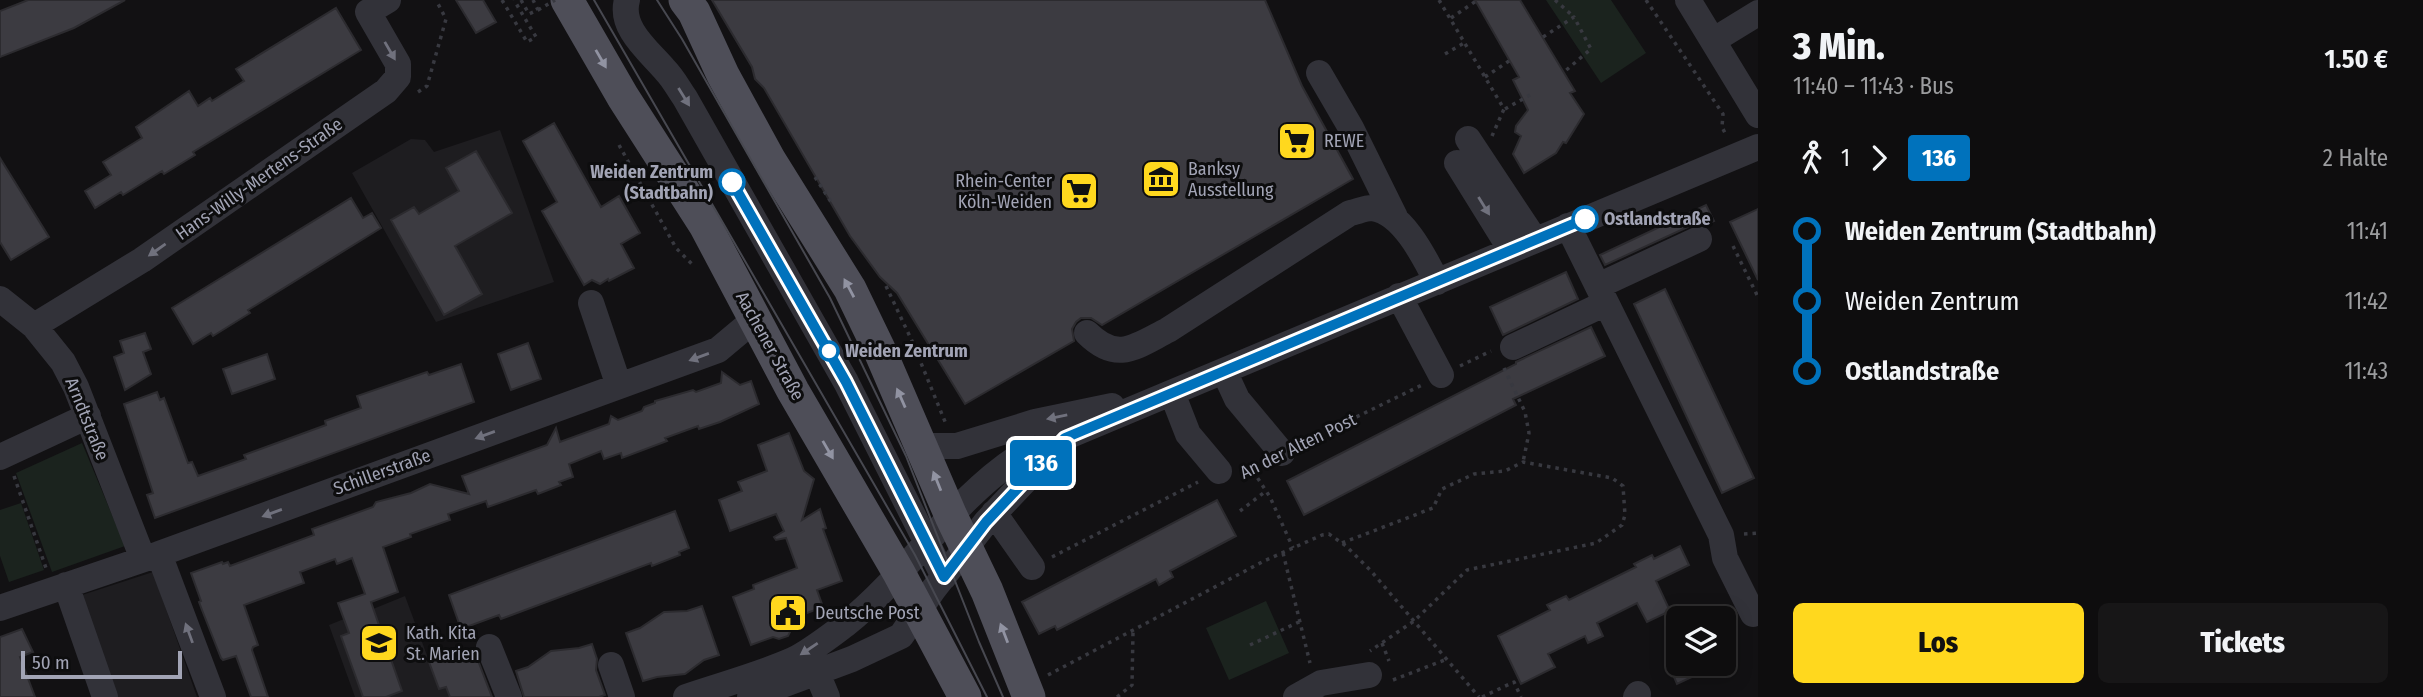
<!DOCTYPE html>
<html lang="de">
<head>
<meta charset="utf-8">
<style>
	:root { --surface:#0e0d0e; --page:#171617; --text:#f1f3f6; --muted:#9b9c9e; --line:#2e2d2e; --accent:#ffd81e }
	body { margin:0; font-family:"Fira Sans Condensed",sans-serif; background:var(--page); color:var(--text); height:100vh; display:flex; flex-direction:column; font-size:26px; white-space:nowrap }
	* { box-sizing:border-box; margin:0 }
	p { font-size:23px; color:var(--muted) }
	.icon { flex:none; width:38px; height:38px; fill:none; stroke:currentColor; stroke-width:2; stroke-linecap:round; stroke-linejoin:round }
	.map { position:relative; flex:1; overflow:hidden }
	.side { display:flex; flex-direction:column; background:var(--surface); width:665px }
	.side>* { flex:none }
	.badge { padding:0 14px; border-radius:5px; font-size:24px; line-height:46px }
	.tools { position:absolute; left:1666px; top:606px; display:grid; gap:14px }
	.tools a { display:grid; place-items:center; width:70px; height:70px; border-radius:10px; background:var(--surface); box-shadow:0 4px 18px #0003,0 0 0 2px var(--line); font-size:35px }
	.scale { position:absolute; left:21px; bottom:18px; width:161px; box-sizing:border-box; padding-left:7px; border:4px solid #a2a4b5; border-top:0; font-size:19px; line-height:24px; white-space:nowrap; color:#a2a4b5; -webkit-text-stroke:5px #0d0d0e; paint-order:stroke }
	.map>.badge { position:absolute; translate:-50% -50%; box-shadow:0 0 0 4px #fff }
	.legs { display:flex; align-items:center; gap:10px; height:77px; padding:0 35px; font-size:23px }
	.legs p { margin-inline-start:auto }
	.headline { display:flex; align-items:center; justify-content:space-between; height:119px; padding:0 35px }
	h1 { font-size:38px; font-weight:800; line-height:52px }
	.action { display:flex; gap:14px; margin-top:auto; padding:14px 35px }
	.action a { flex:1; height:80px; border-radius:10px; background:var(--accent); color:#111; font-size:28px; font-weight:800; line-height:80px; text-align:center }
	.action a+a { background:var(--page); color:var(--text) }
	ul { padding:0 35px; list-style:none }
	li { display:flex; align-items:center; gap:24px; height:70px; font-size:26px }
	li i { display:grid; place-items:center; width:10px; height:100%; margin:0 9px; background:currentColor }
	li i::after { content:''; width:18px; height:18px; margin:-9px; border:5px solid; border-radius:50%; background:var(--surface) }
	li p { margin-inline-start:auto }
	li:first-child i { background:linear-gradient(#0000 50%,currentColor 0) }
	li:last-child i { background:linear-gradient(currentColor 50%,#0000 0) }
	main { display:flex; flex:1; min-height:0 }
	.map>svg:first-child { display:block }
	.built { fill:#1e1d20 }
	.green { fill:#1b231e }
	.building { fill:#3c3b41; stroke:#2c2b2f; stroke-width:2 }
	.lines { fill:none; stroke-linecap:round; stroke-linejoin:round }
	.path { stroke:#383940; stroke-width:3.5; stroke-dasharray:3.5 5; stroke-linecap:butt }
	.minor { stroke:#323239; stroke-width:26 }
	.major { stroke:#4e4e58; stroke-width:33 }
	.tram { stroke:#474850; stroke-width:2 }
	.path-bridge { stroke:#383940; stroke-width:3.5; stroke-dasharray:3.5 5; stroke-linecap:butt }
	.oneway { fill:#70717d }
	.oneway2 { fill:#9193a2 }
	.line-1-casing { stroke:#fff; stroke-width:16 }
	.line-1 { stroke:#0072bc; stroke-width:10 }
	.stop-1-dot { fill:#fff; stroke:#0072bc; stroke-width:3.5 }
	.labels { text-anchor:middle; stroke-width:6; stroke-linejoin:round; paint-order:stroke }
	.poi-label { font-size:18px; fill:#a2a4b5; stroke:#0d0d0e; text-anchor:start }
	.stop-label { font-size:18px; font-weight:bold; fill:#a2a4b5; stroke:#0d0d0e; text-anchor:start }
	.street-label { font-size:18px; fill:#a2a4b5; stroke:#0d0d0e }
</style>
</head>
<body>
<main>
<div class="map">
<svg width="1758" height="697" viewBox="0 0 1758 697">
	<rect width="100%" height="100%" fill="#121113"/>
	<!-- built -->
	<path class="built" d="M500,130L554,282L436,322L352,173L411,139L425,140L434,152Z
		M153,572L197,697H112L76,597Z
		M366,593L373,609L405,596L439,688L446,687L450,697H355L329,625L344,619L338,603Z"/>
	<!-- green -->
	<path class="green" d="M1546,0H1611L1646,53L1601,83Z
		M82,443L125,546L52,572L16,473Z
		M21,503L44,570L9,582L0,556V510Z
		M1266,601L1289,653L1229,680L1206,628Z"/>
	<!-- building -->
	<path class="building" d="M28,0H125L74,28L0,57V11Z
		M456,0H483L496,22L476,33Z
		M712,0H1265L1302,86L1353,179L1102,325L1091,318H1081L1076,322L1072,329L1074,341L965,404L897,293L880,277L850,236L764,88L755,79L752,67Z
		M1475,0H1520L1575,91L1570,93L1584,114L1566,143L1563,142L1556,153L1524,173L1513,154L1521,136L1515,132L1516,126L1528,110L1513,80L1519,77Z
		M336,8L361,50L193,152L195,155L164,174L162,171L123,195L121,192L95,208L85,191L111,175L103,162L142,138L136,127L189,91L198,106L210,98L212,101L244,81L236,69Z
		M554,123L601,207L619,196L640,233L621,244L634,268L609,281L608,279L600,284L592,280L584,285L542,211L557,202L523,141Z
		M476,151L512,213L455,246L482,294L444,315L391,220L414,207L419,214L459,191L446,168Z
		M0,158L49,237L11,260L0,242Z
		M351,198L363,218L372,213L381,228L248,310L250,313L213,336L211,333L193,344L172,308Z
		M1706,205L1714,221L1705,225H1692L1605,265L1600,255Z
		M1758,209V280L1730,222Z
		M1566,272L1578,299L1503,335L1490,307Z
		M1665,289L1754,478L1722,493L1634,304Z
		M1591,327L1605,356L1513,399L1516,405L1304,515L1287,481L1516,364V362Z
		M145,333L151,349L143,352L151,374L125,390L114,357L124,353L120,341Z
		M528,343L541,379L511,390L498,354Z
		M267,354L275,379L232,394L223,369Z
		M461,364L474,402L155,518L147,495L153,493L124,404L157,392L160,400L164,398L188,463L192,462L198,476L246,459L244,455L326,425L325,421L361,408L357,396L427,372L429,375Z
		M722,372L740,385L751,381L759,404L720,422L699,429L698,426L665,438L667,441L622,458L621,453L604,459L601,451L569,464L573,477L559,482L561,485L538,494L536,490L488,507L486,501L448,514L450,520L410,534L411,537L383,547L398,592L371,602L402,691L386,697H363L341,636L349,633L338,603L365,594L352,558L337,564L335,559L300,572L304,583L244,605L258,645L253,647L252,650L268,697H251L236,656L223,660L221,658L202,610L199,602L201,601L191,573L222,562L223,564L228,562L230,566L314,535L312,529L373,507L376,502L411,493L430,484L469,494L462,476L547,445L556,428L560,442L609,424L611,416L618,420L642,411L644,407L655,403V401L693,390L696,392L721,383Z
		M789,433L804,471L814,479L802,520L820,509L826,528L823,529L842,581L817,590L823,607L799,616L801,621L794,624L788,636L779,639L773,637L751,645L733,597L754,589L753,585L797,568L786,538L776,540L774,537L784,531L776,514L730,531L719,500L742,491L738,482L767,471L758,445Z
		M1217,500L1236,536L1170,571L1173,577L1159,585L1156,579L1057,630L1055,626L1039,634L1022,602Z
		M675,511L689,548L679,552L680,555L652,566L651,563L501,619L499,615L461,629L449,595Z
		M1680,546L1689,565L1656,581L1670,611L1647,622L1637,603L1597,623L1603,636L1588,643L1585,636L1548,654L1555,667L1521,684L1498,636L1550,610L1547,605L1566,596L1569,600L1636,567L1634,564L1652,555L1654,559Z
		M702,606L719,655L704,660L685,674L657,677L643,681L626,633L640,628L664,612L687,611Z
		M22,629L33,652L20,657L35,697H0V637Z
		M592,644L597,659L596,670L605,695L599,697H524L516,671L528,667L551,651L579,648Z
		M466,649L470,660L477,658L492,697H450L446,687L439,689L429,662Z
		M1668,663H1688L1694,676L1677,684Z"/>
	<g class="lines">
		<!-- path -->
		<path class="path" d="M502,0L527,42L536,37L514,0
			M521,0L529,14L538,10L533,0
			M1439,0L1504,109L1492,136
			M1555,0L1574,17
			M1646,0L1723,114L1722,127L1726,135
			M1451,18L1476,1
			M1543,37L1574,17L1591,49L1564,72
			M1445,54L1464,43
			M1485,77L1509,61
			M418,92L427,86L446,19L436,0
			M1505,109L1530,95
			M619,145L676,248L694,266
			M815,177L831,202
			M1733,246L1758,297
			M886,286L912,341L946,424
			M1460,366L1491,351
			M1504,368L1525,412L1529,433L1523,462
			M1303,443L1422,385
			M1253,471L1270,497L1293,548
			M14,476L46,568
			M1242,477L1263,465
			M1240,511L1266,491
			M1744,534L1758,533
			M1342,543L1433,508L1442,489L1474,474L1505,471L1523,462L1612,478L1623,486L1625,515L1622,525L1596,543L1467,570L1414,621L1370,651
			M1283,553L1310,663
			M1052,557L1198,482
			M1382,643L1389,661
			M1250,645L1301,621
			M1048,675L1264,561L1322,535L1329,534L1346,546L1371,571L1479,697
			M1393,680L1447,659
			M1117,697L1132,685L1133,632
			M1482,697L1514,682L1521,697"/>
		<!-- minor -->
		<path class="minor" d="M627,0C619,28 649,51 665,70C673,78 678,88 685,98L846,382L944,577
			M1688,0L1758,115
			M1714,40L1758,13
			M1319,73L1351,128L1395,217
			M1468,139L1535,240
			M1457,163L1511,250
			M1568,226L1721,535L1725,558L1753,614
			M1598,286L1699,239
			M1399,296L1441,375
			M0,299L34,326L63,362L76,387L143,559
			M591,303L619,386
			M34,326L142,260L386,91L398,77V64L368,12L388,0
			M1087,333C1117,363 1135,347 1168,330L1350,213C1356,212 1365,208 1372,208C1402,211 1425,258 1437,282
			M1513,347L1606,303
			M1224,371L1237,399L1282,453
			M1172,393L1188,434L1219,471
			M922,446H957L1035,422L1112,406
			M0,457L88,416
			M994,513L1032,567
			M159,554L213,697
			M66,585L105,697
			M0,608L159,554L718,350L755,319
			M489,647L509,697
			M611,665L622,697
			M817,673L827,697
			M686,697C721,685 759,675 793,660C811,651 830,636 846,624C909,574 951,501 1018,457L1758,147
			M750,697L852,659L901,636L933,590L986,522L1059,445
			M1296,697L1321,683L1369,675
			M1636,697L1638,694"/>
		<!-- major -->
		<path class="major" d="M567,0L623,97L705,225L793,391L899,573L965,697
			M685,0L694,12L723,75L769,159L850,289L879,349L951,516L987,591L1029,697"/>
		<!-- tram -->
		<path class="tram" d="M594,0L915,555L987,697
			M657,0L682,39L830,298L906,456L979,642L1003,697"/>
		<!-- path-bridge -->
		<path class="path-bridge" d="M538,10L555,0"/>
	</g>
	<!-- one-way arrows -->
	<defs><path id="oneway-solid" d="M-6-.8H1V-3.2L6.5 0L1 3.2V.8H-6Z" transform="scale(1.75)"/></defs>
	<g class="oneway">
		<use href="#oneway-solid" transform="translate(390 51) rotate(60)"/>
		<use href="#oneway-solid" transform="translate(684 97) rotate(58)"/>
		<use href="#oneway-solid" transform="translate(1484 206) rotate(58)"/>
		<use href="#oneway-solid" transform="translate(157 250) rotate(145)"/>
		<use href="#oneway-solid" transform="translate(699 357) rotate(160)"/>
		<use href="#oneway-solid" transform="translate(1057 417) rotate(168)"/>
		<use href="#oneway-solid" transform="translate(485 435) rotate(160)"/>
		<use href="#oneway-solid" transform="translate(272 513) rotate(160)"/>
		<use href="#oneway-solid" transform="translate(189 633) rotate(-110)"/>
		<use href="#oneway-solid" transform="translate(809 649) rotate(146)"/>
	</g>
	<g class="oneway2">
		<use href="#oneway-solid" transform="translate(601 59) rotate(60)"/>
		<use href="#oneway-solid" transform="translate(849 288) rotate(-118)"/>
		<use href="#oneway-solid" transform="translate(901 398) rotate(-114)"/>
		<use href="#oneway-solid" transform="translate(828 450) rotate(60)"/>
		<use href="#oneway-solid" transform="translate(937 481) rotate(-112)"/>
		<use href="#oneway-solid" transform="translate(1004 633) rotate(-111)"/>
	</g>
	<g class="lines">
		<defs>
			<path id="line-1" d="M732,182L846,382L944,577L986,522L1065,438L1585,219"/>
		</defs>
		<!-- line-1 casing -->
		<use href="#line-1" class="line-1-casing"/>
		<!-- line-1 -->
		<use href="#line-1" class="line-1"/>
	</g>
	<!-- icons -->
	<defs>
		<symbol id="supermarket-square" viewBox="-11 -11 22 22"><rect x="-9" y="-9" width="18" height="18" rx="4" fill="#ffd81e" stroke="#0d0d0e"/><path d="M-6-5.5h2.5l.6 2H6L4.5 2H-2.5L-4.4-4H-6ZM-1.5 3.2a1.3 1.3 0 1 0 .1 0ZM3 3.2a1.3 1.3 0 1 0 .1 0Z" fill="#111"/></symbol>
		<symbol id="museum-square" viewBox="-11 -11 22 22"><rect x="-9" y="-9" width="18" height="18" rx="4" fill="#ffd81e" stroke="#0d0d0e"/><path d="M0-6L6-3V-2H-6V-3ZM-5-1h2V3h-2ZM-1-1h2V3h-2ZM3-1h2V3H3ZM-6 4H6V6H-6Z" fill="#111"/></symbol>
		<symbol id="civic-square" viewBox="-11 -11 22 22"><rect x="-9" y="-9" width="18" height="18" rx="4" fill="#ffd81e" stroke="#0d0d0e"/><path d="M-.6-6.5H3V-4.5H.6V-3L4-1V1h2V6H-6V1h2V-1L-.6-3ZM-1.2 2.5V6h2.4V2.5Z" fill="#111"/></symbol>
		<symbol id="school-square" viewBox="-11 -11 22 22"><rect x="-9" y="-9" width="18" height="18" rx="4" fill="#ffd81e" stroke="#0d0d0e"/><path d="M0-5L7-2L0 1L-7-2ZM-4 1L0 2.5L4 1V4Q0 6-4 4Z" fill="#111"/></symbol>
	</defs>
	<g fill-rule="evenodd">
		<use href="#supermarket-square" x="1275" y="119" width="44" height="44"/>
		<use href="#museum-square" x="1139" y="157" width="44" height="44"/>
		<use href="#supermarket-square" x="1057" y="169" width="44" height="44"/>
		<use href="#civic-square" x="766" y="591" width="44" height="44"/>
		<use href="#school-square" x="357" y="621" width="44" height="44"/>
	</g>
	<!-- markers -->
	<g class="stop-1-dot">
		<circle cx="732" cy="182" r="12"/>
		<circle cx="1585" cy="219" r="12"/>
		<circle cx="829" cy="351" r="9"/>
	</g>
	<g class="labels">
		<!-- poi labels -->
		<g class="poi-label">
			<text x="1324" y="147">REWE</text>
			<text x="1188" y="175">Banksy<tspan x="1188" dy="21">Ausstellung</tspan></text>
			<text x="1052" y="187" text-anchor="end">Rhein-Center<tspan x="1052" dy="21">Köln-Weiden</tspan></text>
			<text x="815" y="619">Deutsche Post</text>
			<text x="406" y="639">Kath. Kita<tspan x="406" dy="21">St. Marien</tspan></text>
		</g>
		<!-- stop labels -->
		<g class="stop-label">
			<text x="713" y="178" text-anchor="end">Weiden Zentrum<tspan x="713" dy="21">(Stadtbahn)</tspan></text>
			<text x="1604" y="225">Ostlandstraße</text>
			<text x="845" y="357">Weiden Zentrum</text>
		</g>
		<!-- street labels -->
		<g class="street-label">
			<text transform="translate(259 179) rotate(-35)" y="6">Hans-Willy-Mertens-Straße</text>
			<text transform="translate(770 346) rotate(61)" y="6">Aachener Straße</text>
			<text transform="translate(87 419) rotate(68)" y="6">Arndtstraße</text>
			<text transform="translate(1298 446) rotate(-26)" y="6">An der Alten Post</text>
			<text transform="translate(382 472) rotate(-20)" y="6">Schillerstraße</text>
		</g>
	</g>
</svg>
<div class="tools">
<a><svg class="icon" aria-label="layers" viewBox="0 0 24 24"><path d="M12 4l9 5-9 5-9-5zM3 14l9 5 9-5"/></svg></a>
</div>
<div class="scale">50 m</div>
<b class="badge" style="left:1041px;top:463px;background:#0072bc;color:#fff">136</b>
</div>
<section class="side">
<div class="headline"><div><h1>3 Min.</h1><p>11:40 – 11:43 · Bus</p></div><b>1.50 €</b></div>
<div class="legs"><svg class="icon" aria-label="walk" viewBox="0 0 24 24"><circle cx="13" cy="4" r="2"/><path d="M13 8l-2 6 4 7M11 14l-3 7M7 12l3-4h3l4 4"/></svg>1<svg class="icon" aria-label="forward" viewBox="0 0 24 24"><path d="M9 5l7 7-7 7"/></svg><b class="badge" style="background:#0072bc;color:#fff">136</b><p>2 Halte</p></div>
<ul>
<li><i style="color:#0072bc"></i><b>Weiden Zentrum (Stadtbahn)</b><p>11:41</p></li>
<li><i style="color:#0072bc"></i><span>Weiden Zentrum</span><p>11:42</p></li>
<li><i style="color:#0072bc"></i><b>Ostlandstraße</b><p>11:43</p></li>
</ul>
<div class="action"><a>Los</a><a>Tickets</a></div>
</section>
</main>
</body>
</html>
